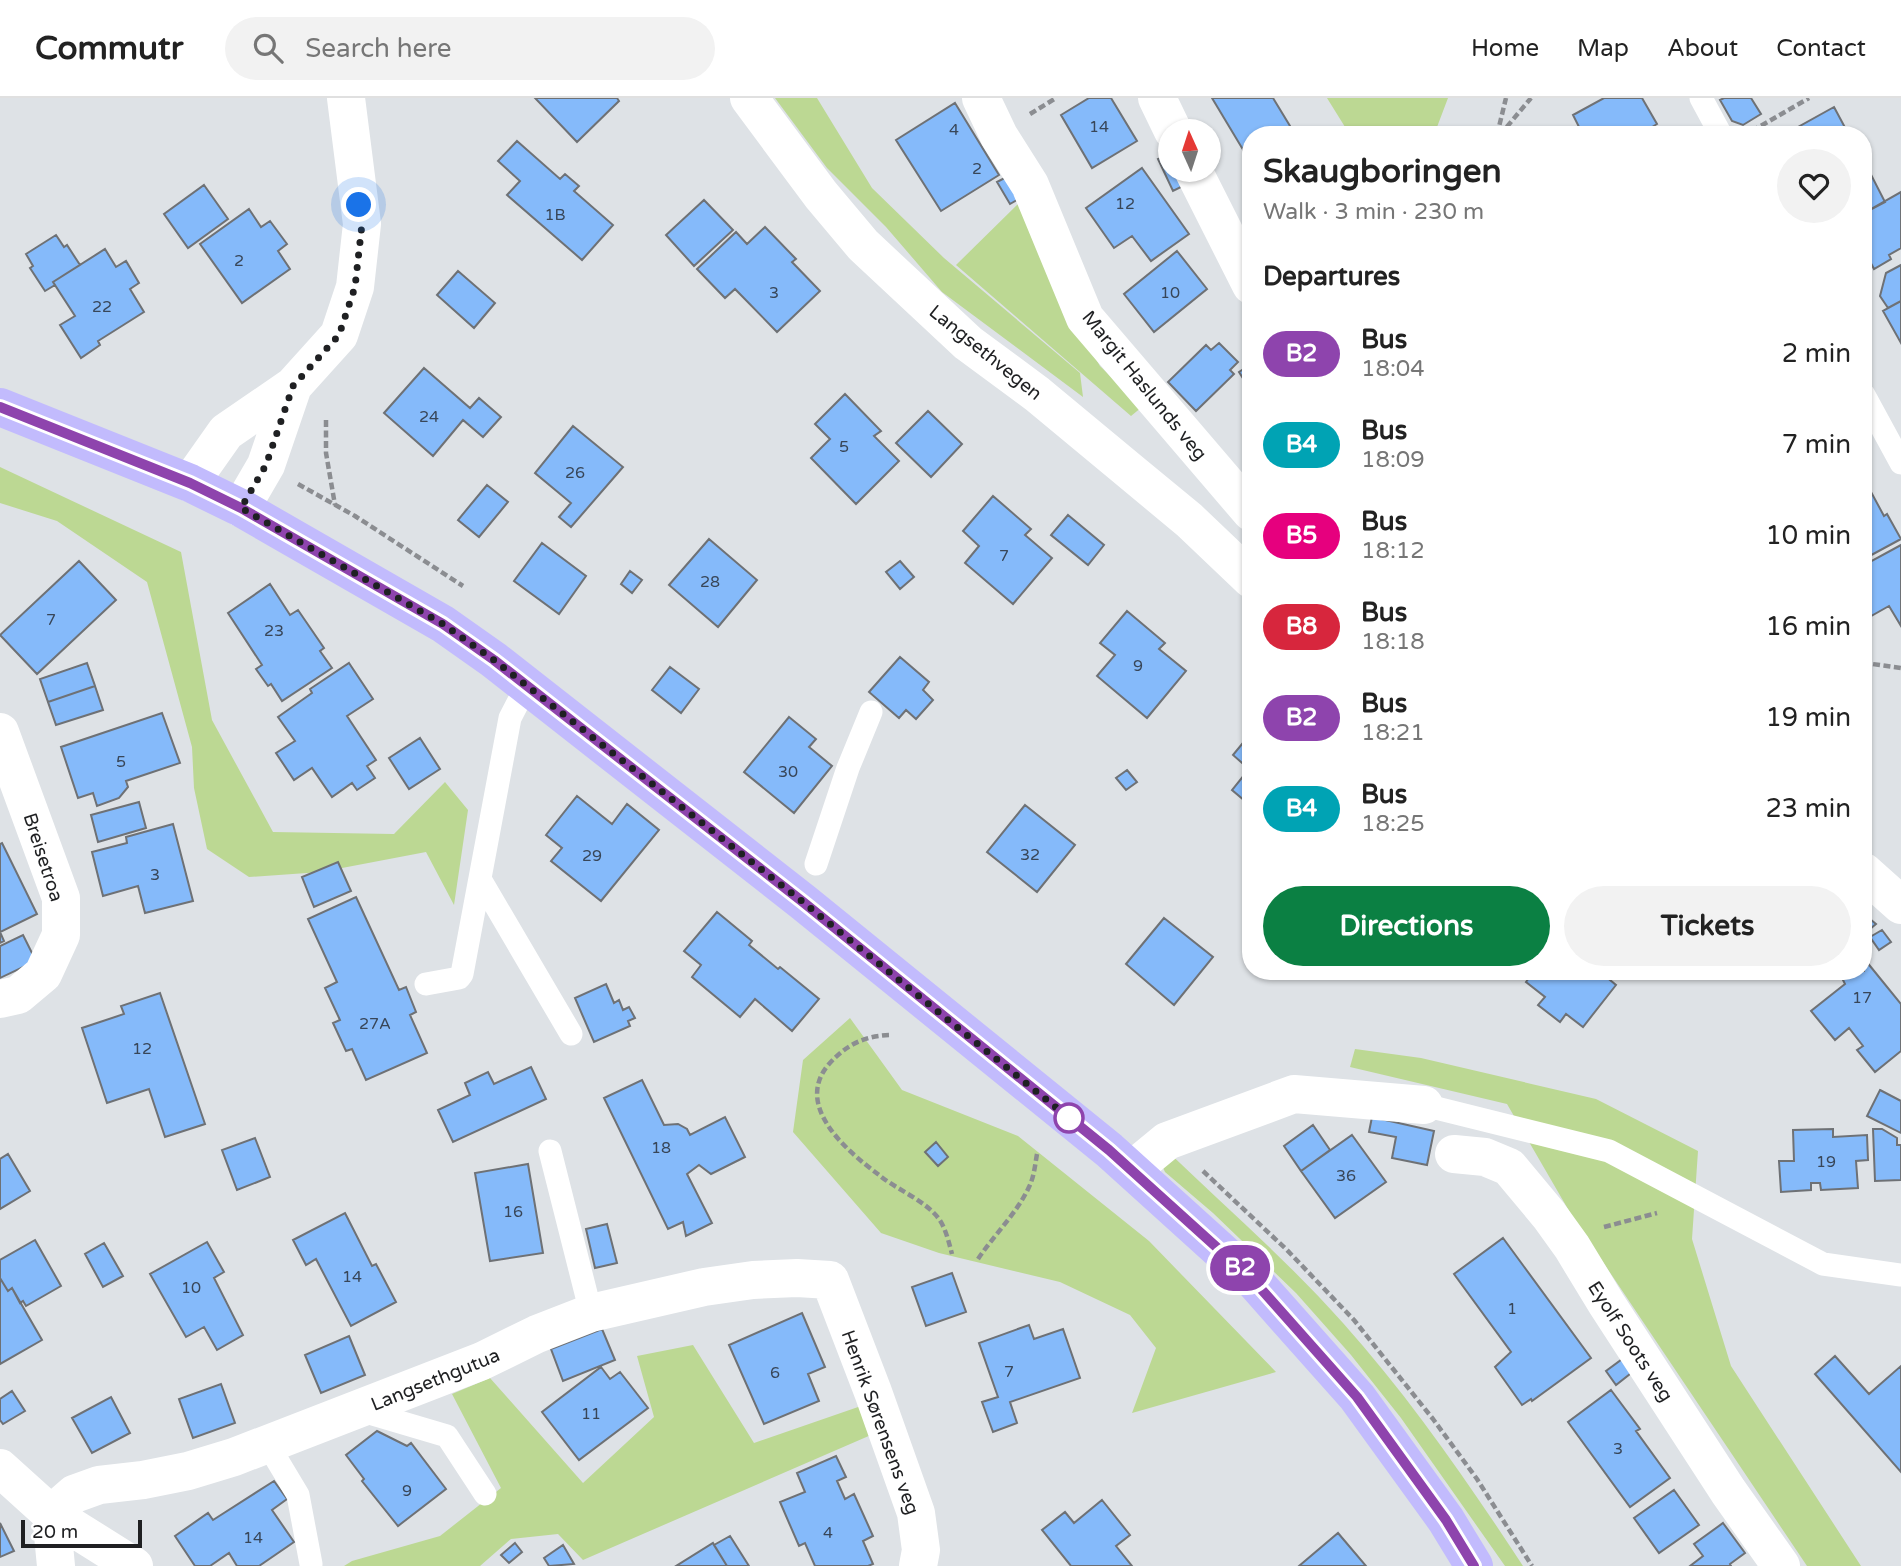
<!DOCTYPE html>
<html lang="en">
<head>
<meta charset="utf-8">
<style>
	:root { --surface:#fff; --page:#f2f2f2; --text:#222; --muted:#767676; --line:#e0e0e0; --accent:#0b8043 }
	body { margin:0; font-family:"Varela Round",sans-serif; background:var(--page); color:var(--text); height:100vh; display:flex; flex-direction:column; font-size:26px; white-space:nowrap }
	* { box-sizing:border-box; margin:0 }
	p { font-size:23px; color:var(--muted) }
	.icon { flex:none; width:38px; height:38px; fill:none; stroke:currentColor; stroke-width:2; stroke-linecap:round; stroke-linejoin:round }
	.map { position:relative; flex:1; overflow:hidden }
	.details { position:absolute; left:1242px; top:28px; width:630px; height:854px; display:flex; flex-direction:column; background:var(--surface); border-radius:28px; box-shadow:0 2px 5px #0004 }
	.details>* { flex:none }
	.badge { padding:0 14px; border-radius:23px; font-size:24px; line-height:46px }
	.needle { width:46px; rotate:357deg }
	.fabs { position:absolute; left:1158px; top:21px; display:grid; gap:14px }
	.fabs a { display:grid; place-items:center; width:63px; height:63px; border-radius:50%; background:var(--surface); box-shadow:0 2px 5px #0004; font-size:35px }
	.scale { position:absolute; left:21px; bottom:18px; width:121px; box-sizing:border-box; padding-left:7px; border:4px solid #1f2022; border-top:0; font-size:19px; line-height:24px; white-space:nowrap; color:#1f2022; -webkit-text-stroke:5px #fff; paint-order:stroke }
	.you { position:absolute; width:35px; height:35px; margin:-18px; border:5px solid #fff; border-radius:50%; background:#1a73e8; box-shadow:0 0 0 10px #1a73e833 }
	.map>.badge { position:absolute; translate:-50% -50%; box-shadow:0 0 0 4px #fff }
	h2 { padding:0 21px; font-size:26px; line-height:63px }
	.round { display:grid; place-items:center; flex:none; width:74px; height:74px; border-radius:37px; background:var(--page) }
	.headline { display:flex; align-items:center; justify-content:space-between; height:119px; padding:0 21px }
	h1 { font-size:33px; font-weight:700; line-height:52px }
	.cta { display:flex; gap:14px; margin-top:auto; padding:14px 21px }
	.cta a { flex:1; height:80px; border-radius:42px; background:var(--accent); color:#fff; font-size:28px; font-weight:700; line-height:80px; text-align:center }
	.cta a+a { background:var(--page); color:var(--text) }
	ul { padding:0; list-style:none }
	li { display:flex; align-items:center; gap:21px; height:91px; padding:0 21px }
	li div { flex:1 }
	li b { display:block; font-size:26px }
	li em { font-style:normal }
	li .badge { min-width:77px; font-weight:700; text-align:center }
	header { display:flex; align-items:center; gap:42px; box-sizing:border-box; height:98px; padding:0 35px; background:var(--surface); border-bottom:2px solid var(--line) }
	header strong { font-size:33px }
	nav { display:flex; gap:38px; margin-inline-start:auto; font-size:24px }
	.search { width:490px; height:63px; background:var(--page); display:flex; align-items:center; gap:18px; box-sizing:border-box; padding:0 24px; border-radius:38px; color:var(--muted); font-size:26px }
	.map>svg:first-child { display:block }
	.green { fill:#bcd893 }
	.building { fill:#85bafa; stroke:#6e7175; stroke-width:2 }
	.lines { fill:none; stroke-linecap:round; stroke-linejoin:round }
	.path { stroke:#8b8d91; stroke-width:4.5; stroke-dasharray:7 3.5; stroke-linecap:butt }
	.lane { stroke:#fff; stroke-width:23 }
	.street { stroke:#fff; stroke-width:38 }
	.primary { stroke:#c2bbfd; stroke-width:38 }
	.line-casing { stroke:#fff; stroke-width:16 }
	.line { stroke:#8e44ad; stroke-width:10 }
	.walk { stroke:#1f2022; stroke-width:7; stroke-dasharray:0 12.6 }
	.stop-dot { fill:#fff; stroke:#8e44ad; stroke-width:3.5 }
	.labels { text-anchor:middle; stroke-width:5; stroke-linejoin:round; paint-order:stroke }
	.number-label { font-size:16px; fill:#384658 }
	.street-label { font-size:19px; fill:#1f2022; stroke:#fff }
</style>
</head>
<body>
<header>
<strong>Commutr</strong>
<div class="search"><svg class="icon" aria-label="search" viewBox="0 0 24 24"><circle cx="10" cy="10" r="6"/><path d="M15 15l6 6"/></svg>Search here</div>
<nav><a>Home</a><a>Map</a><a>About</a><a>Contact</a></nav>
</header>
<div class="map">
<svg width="1901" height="1468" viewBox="0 0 1901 1468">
	<rect width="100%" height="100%" fill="#dee2e6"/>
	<!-- green -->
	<path class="green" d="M775,0H817L872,90L944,160L1080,275L1083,299L942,194L886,129L827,70Z
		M1327,0H1448L1434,37H1350Z
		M1024,100L1066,209L1100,268L1142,309L1131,318L956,167Z
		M0,369L181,454L212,622L273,734L394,736L445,684L468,712L454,807L426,754L321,774L249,779L207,751L194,690L192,649L147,484L57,423L0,405Z
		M850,920L902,992L1018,1038L1149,1143L1276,1274L1132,1315L1156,1250L1130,1217L1060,1184L939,1155L881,1135L793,1034L803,962Z
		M1355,951L1421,960L1596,1001L1698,1053L1692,1141L1731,1268L1861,1468H1807L1572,1118L1507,1006L1350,969Z
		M1161,1047C1222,1106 1286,1161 1343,1225C1410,1300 1468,1384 1523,1468H1505L1401,1320L1351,1257L1296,1195L1213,1115L1165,1074L1155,1053Z
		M693,1247L754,1345L861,1308L871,1337L583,1462L558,1436L511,1441L480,1468H344L352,1463L440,1438L501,1390L452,1296L490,1280L583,1385L654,1319L637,1258Z"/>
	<!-- building -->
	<path class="building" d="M535,0H617L619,3L577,44Z
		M1089,0H1111L1137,43L1092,70L1061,17Z
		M1212,0H1273L1290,28L1276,37H1251V52L1245,55Z
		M1604,0H1642L1657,26L1639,37H1583L1573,17Z
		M1724,0H1751L1761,16L1743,27L1732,23L1720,2Z
		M955,5L999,77L941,113L896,42Z
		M1834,9L1849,37H1793L1791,33Z
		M517,43L560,81L565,76L579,88L574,93L613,127L582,162L507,97L520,83L498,63Z
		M1168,57L1171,72H1176L1183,88L1173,93L1158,61Z
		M1864,63L1885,104L1864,115Z
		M1142,70L1189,136L1151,163L1132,138L1114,150L1086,110Z
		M1012,76L1024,98L1010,106L997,84Z
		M204,87L228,121L188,150L164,116Z
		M1901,94V150L1889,157L1891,161L1874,171L1864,152V140L1867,139L1864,132V115Z
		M704,102L733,132L694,168L666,137Z
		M249,111L261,129L270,123L287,146L278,153L290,171L242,205L200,146Z
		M765,129L796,161L792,164L820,193L777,234L735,191L725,200L697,171L736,134L747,146Z
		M56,137L64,149L67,147L80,167L53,184L55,187L45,193L30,170L33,168L26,156Z
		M105,151L116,169L126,163L139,185L130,191L144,214L98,243L100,247L81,260L60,227L75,218L53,184Z
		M1177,153L1207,191L1154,234L1124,196Z
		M1901,167V203L1888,210L1880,198L1886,175Z
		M458,173L495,205L474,230L437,197Z
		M1901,203V245L1883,213Z
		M1219,245L1238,264L1230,272L1234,276L1196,313L1168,284L1206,247L1211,252Z
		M1251,266V293L1239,274Z
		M424,270L470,310L479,300L501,319L483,339L463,322L433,358L384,315Z
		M845,296L881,333L874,338L899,363L856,406L811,360L830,341L815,326Z
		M928,313L962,346L931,379L896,345Z
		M573,328L623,369L571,429L559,419L571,405L535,375Z
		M1864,381L1884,418L1887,416L1901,441L1864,461Z
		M487,387L508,404L479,439L458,422Z
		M993,398L1031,431L1025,437L1052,460L1013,506L965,465L979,448L963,433Z
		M1068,417L1104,447L1088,467L1051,437Z
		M709,441L757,482L718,529L669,487Z
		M542,445L586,478L559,516L514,483Z
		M1901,447V528L1889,508L1864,522V467Z
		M79,463L116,502L37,576L0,537Z
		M900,463L914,479L900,491L886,474Z
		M630,473L642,482L632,495L621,486Z
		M270,486L290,517L298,512L324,550L320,553L332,570L282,603L271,586L268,588L256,571L262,567L228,515Z
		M1127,513L1165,545L1159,551L1186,573L1147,620L1097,578L1115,557L1100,545Z
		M900,559L929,584L923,592L933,602L916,621L906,612L899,620L869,594Z
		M87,565L95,588L48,604L40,581Z
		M349,565L373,601L347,618L376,662L367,668L375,680L357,692L352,685L332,699L312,670L294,682L276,655L295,643L278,619L312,595L310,591Z
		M670,569L699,591L681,615L652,592Z
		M95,588L103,612L56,627L48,604Z
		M162,615L180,665L126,683L128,689L119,700L97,708L93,695L78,700L61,649Z
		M789,619L816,641L809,649L832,668L794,715L744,674Z
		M1251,635V708L1232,692L1249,671L1233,657Z
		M420,640L440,671L409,691L389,660Z
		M1127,672L1137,684L1126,692L1116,680Z
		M577,698L612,726L627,706L659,732L601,803L551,763L562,750L546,737Z
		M139,704L146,730L98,744L91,717Z
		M1025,707L1075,747L1037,794L987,754Z
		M173,726L193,803L145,815L138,788L103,798L92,754L127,745L126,739Z
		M2,745L37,816L0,834L4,843L0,845V746Z
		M338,764L351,793L314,809L302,779Z
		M356,799L399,892L406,889L416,914L410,917L427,955L366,982L352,951L346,953L333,925L340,922L325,890L337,884L308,821Z
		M717,814L752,843L749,847L778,871L780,869L819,901L792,933L755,901L740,919L692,879L701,867L684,853Z
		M1864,816L1876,826L1864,836Z
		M1164,820L1213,859L1174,907L1126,866Z
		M1882,832L1891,844L1879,852L1870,839Z
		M23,837L36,863L0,880V848Z
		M1866,863L1901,906V953L1875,974L1857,952L1863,948L1849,930L1835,942L1811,913L1845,886L1843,882L1854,873H1864V865Z
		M1534,873H1607L1604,877L1616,887L1583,929L1566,916L1560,924L1538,907L1545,899L1526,884Z
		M606,886L614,905L619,902L623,912L629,909L635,920L628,923L630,928L594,944L575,900Z
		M160,895L205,1026L165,1039L149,991L107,1005L82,930L124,916L121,908Z
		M531,969L546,1001L453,1044L438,1012L470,997L465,985L488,974L494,986Z
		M642,982L664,1027L678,1026L687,1031L690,1037L725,1019L745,1059L711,1076L699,1067L687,1076L712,1125L686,1138L683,1124L668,1131L604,1000Z
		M1880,992L1901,1003V1035L1867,1018Z
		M1372,1019L1434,1033L1427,1067L1392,1060L1396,1039L1369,1034Z
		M1313,1027L1330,1052L1301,1073L1284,1048Z
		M1833,1031V1039L1867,1037L1868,1062L1856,1063L1858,1090L1821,1092L1820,1085H1811V1092L1781,1094L1779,1063H1794L1793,1032Z
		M1873,1031H1882L1897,1040V1047H1901V1082L1875,1083Z
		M1352,1037L1386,1084L1335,1120L1301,1073Z
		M255,1040L270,1079L237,1092L222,1052Z
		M936,1044L948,1059L938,1068L925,1054Z
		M8,1056L30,1093L0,1111V1061Z
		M528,1066L543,1155L490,1163L475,1075Z
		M345,1115L372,1168L376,1166L396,1204L351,1228L316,1161L306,1167L293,1142Z
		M607,1126L617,1165L595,1170L586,1131Z
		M1503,1140L1591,1260L1532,1303L1531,1301L1522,1307L1495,1269L1511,1254L1454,1176Z
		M35,1142L61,1188L26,1208L23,1203L20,1205L12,1190L8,1193L0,1180V1162Z
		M207,1144L224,1174L214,1180L243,1237L217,1252L204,1229L186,1239L150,1176Z
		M104,1145L123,1178L103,1189L85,1156Z
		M952,1175L966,1214L926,1228L912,1189Z
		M0,1180L8,1193L12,1190L42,1242L0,1266Z
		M802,1215L825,1269L808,1276L819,1303L764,1326L729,1247Z
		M1029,1227L1034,1241L1063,1231L1080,1280L1010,1304L1017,1325L993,1334L982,1304L998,1299L979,1245Z
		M602,1231L615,1262L563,1283L551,1251Z
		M349,1238L365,1277L321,1295L305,1257Z
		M1835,1258L1869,1296L1901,1268V1374L1815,1276Z
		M1625,1259L1635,1272L1616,1287L1606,1273Z
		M601,1269L610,1281L620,1274L648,1310L579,1362L542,1314Z
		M221,1286L235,1325L193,1340L179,1301Z
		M1611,1292L1640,1331L1636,1333L1670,1380L1630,1409L1568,1324Z
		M12,1293L25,1313L3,1326L0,1322V1301Z
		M111,1299L130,1335L92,1355L72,1320Z
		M377,1333L407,1348L411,1345L446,1391L398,1428L362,1383L364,1381L346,1357Z
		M836,1358L846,1379L837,1383L845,1401L854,1396L873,1438L863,1443L873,1466L868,1468H815L805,1445L799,1448L780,1404L805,1394L797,1375Z
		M274,1383L287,1401L272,1412L294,1444L259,1468H237L229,1455L210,1468H195L175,1438L208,1415L213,1422Z
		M1674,1392L1699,1427L1659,1455L1634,1420Z
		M1102,1402L1130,1437L1116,1448L1132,1468H1071L1042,1432L1065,1414L1074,1425Z
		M0,1425L14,1453L0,1459Z
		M1723,1425L1745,1455L1730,1466L1731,1468H1690L1703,1458L1694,1446Z
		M1338,1435L1366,1468H1299Z
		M730,1438L749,1468H727L714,1447Z
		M515,1445L522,1454L509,1465L501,1457Z
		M713,1445L727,1468H676Z
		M563,1447L574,1466L549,1468L544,1460Z"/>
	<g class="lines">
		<!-- path -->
		<path class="path" d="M1030,16L1056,0
			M1752,33L1809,0
			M1497,37L1506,0
			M1500,37L1531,0
			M326,322V355L335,407
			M298,386L355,418L463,488
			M1864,561L1872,566L1901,570
			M889,937C864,938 846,947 829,966C793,1008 847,1053 879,1077C897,1092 925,1102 939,1121C946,1131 949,1145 952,1156
			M1203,1073L1287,1152L1354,1222L1433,1321L1477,1381L1532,1468
			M1604,1129L1657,1115
			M978,1161C994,1137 1017,1115 1029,1089C1034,1079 1035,1067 1037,1056"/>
		<!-- lane -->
		<path class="lane" d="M1701,0L1721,37
			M1864,297L1901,365
			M816,766L848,670L871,614
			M480,781L571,936
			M426,886L459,880L462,876L510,620L526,589
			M1424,1007L1609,1053L1823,1166L1901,1177
			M550,1053L591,1215
			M359,1312L447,1338L485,1396
			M268,1347L298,1397L311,1466"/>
		<!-- street -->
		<path class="street" d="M749,0L821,97L863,147L968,245L1037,296L1131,374L1189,422L1251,481
			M981,0L999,38L1030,87L1085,220L1251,414
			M1157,0L1173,33
			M1193,72L1251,187
			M190,385L226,334L293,288L339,237L355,189L362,126L346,0
			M241,410L266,367L293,288
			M0,634L61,800V837L43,876L18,897L0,901
			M1864,774L1901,807
			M1454,1056L1485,1059L1509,1069L1549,1117L1572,1149L1606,1205L1728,1393L1781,1468
			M1133,1071L1167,1043L1294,996L1424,1007
			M0,1370L51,1416L134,1468
			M56,1468L51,1416L74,1396L99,1387L143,1382L188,1373L234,1359L482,1263L537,1236L591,1215L704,1189L753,1182L797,1180L830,1182L873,1294L916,1415L921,1452L918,1468"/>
		<!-- primary -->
		<path class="primary" d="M0,309L190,385L241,410L443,526L494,562L803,804L1109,1052L1254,1183L1357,1299L1446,1422L1474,1468"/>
	</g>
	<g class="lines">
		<defs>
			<path id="line" d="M0,309L190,385L241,410L443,526L494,562L803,804L1109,1052L1254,1183L1357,1299L1446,1422L1474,1468"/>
		</defs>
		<!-- line casing -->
		<use href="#line" class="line-casing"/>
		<!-- line -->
		<use href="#line" class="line"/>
		<!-- walk -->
		<path class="walk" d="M359,107L362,126L355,189L339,237L293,288L266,367L241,410L443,526L494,562L803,804L1069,1020"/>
	</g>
	<!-- markers -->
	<circle class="stop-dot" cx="1069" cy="1020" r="14"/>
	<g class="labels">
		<!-- number labels -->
		<g class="number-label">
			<text x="1099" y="34">14</text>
			<text x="954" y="37">4</text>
			<text x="977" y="76">2</text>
			<text x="1125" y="111">12</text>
			<text x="555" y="122">1B</text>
			<text x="239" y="168">2</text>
			<text x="774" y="200">3</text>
			<text x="1170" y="200">10</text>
			<text x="102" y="214">22</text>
			<text x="429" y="324">24</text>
			<text x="844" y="354">5</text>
			<text x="575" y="380">26</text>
			<text x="1004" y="463">7</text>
			<text x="710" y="489">28</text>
			<text x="51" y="527">7</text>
			<text x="274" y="538">23</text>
			<text x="1138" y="573">9</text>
			<text x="121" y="669">5</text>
			<text x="788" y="679">30</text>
			<text x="1030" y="762">32</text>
			<text x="592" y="763">29</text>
			<text x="155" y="782">3</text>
			<text x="1862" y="905">17</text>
			<text x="375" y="931">27A</text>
			<text x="142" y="956">12</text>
			<text x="661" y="1055">18</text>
			<text x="1826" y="1069">19</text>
			<text x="1346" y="1083">36</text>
			<text x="513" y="1119">16</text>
			<text x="352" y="1184">14</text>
			<text x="191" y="1195">10</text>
			<text x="1512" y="1216">1</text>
			<text x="1009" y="1279">7</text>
			<text x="775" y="1280">6</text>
			<text x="591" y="1321">11</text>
			<text x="1618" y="1356">3</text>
			<text x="407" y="1398">9</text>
			<text x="828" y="1440">4</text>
			<text x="253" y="1445">14</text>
		</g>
		<!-- street labels -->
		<g class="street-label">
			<text transform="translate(986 254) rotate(39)" y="7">Langsethvegen</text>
			<text transform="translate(1145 287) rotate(51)" y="7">Margit Haslunds veg</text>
			<text transform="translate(44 759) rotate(72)" y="7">Breisetroa</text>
			<text transform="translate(1631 1243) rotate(57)" y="7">Eyolf Soots veg</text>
			<text transform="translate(435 1281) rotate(-22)" y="7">Langsethgutua</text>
			<text transform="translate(881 1324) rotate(70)" y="7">Henrik Sørensens veg</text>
		</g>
	</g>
</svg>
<div class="fabs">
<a><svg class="needle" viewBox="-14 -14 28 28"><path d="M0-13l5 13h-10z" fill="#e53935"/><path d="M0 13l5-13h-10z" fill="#767676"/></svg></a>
</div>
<div class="scale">20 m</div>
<div class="you" style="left:359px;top:107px"></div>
<b class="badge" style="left:1240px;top:1170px;background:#8e44ad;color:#fff">B2</b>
<section class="details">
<div class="headline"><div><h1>Skaugboringen</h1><p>Walk · 3 min · 230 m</p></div><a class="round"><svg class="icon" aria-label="heart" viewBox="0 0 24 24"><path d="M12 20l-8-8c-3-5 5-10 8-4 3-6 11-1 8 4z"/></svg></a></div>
<h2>Departures</h2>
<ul>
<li><span class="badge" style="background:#8e44ad;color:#fff">B2</span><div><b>Bus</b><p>18:04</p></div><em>2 min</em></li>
<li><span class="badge" style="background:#00a3b4;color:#fff">B4</span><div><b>Bus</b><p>18:09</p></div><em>7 min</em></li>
<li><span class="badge" style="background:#e6007e;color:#fff">B5</span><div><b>Bus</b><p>18:12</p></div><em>10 min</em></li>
<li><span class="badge" style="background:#d7263d;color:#fff">B8</span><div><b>Bus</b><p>18:18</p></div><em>16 min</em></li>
<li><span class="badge" style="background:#8e44ad;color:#fff">B2</span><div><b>Bus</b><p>18:21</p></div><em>19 min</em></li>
<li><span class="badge" style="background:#00a3b4;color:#fff">B4</span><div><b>Bus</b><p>18:25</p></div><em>23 min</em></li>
</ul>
<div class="cta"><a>Directions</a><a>Tickets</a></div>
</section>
</div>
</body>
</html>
